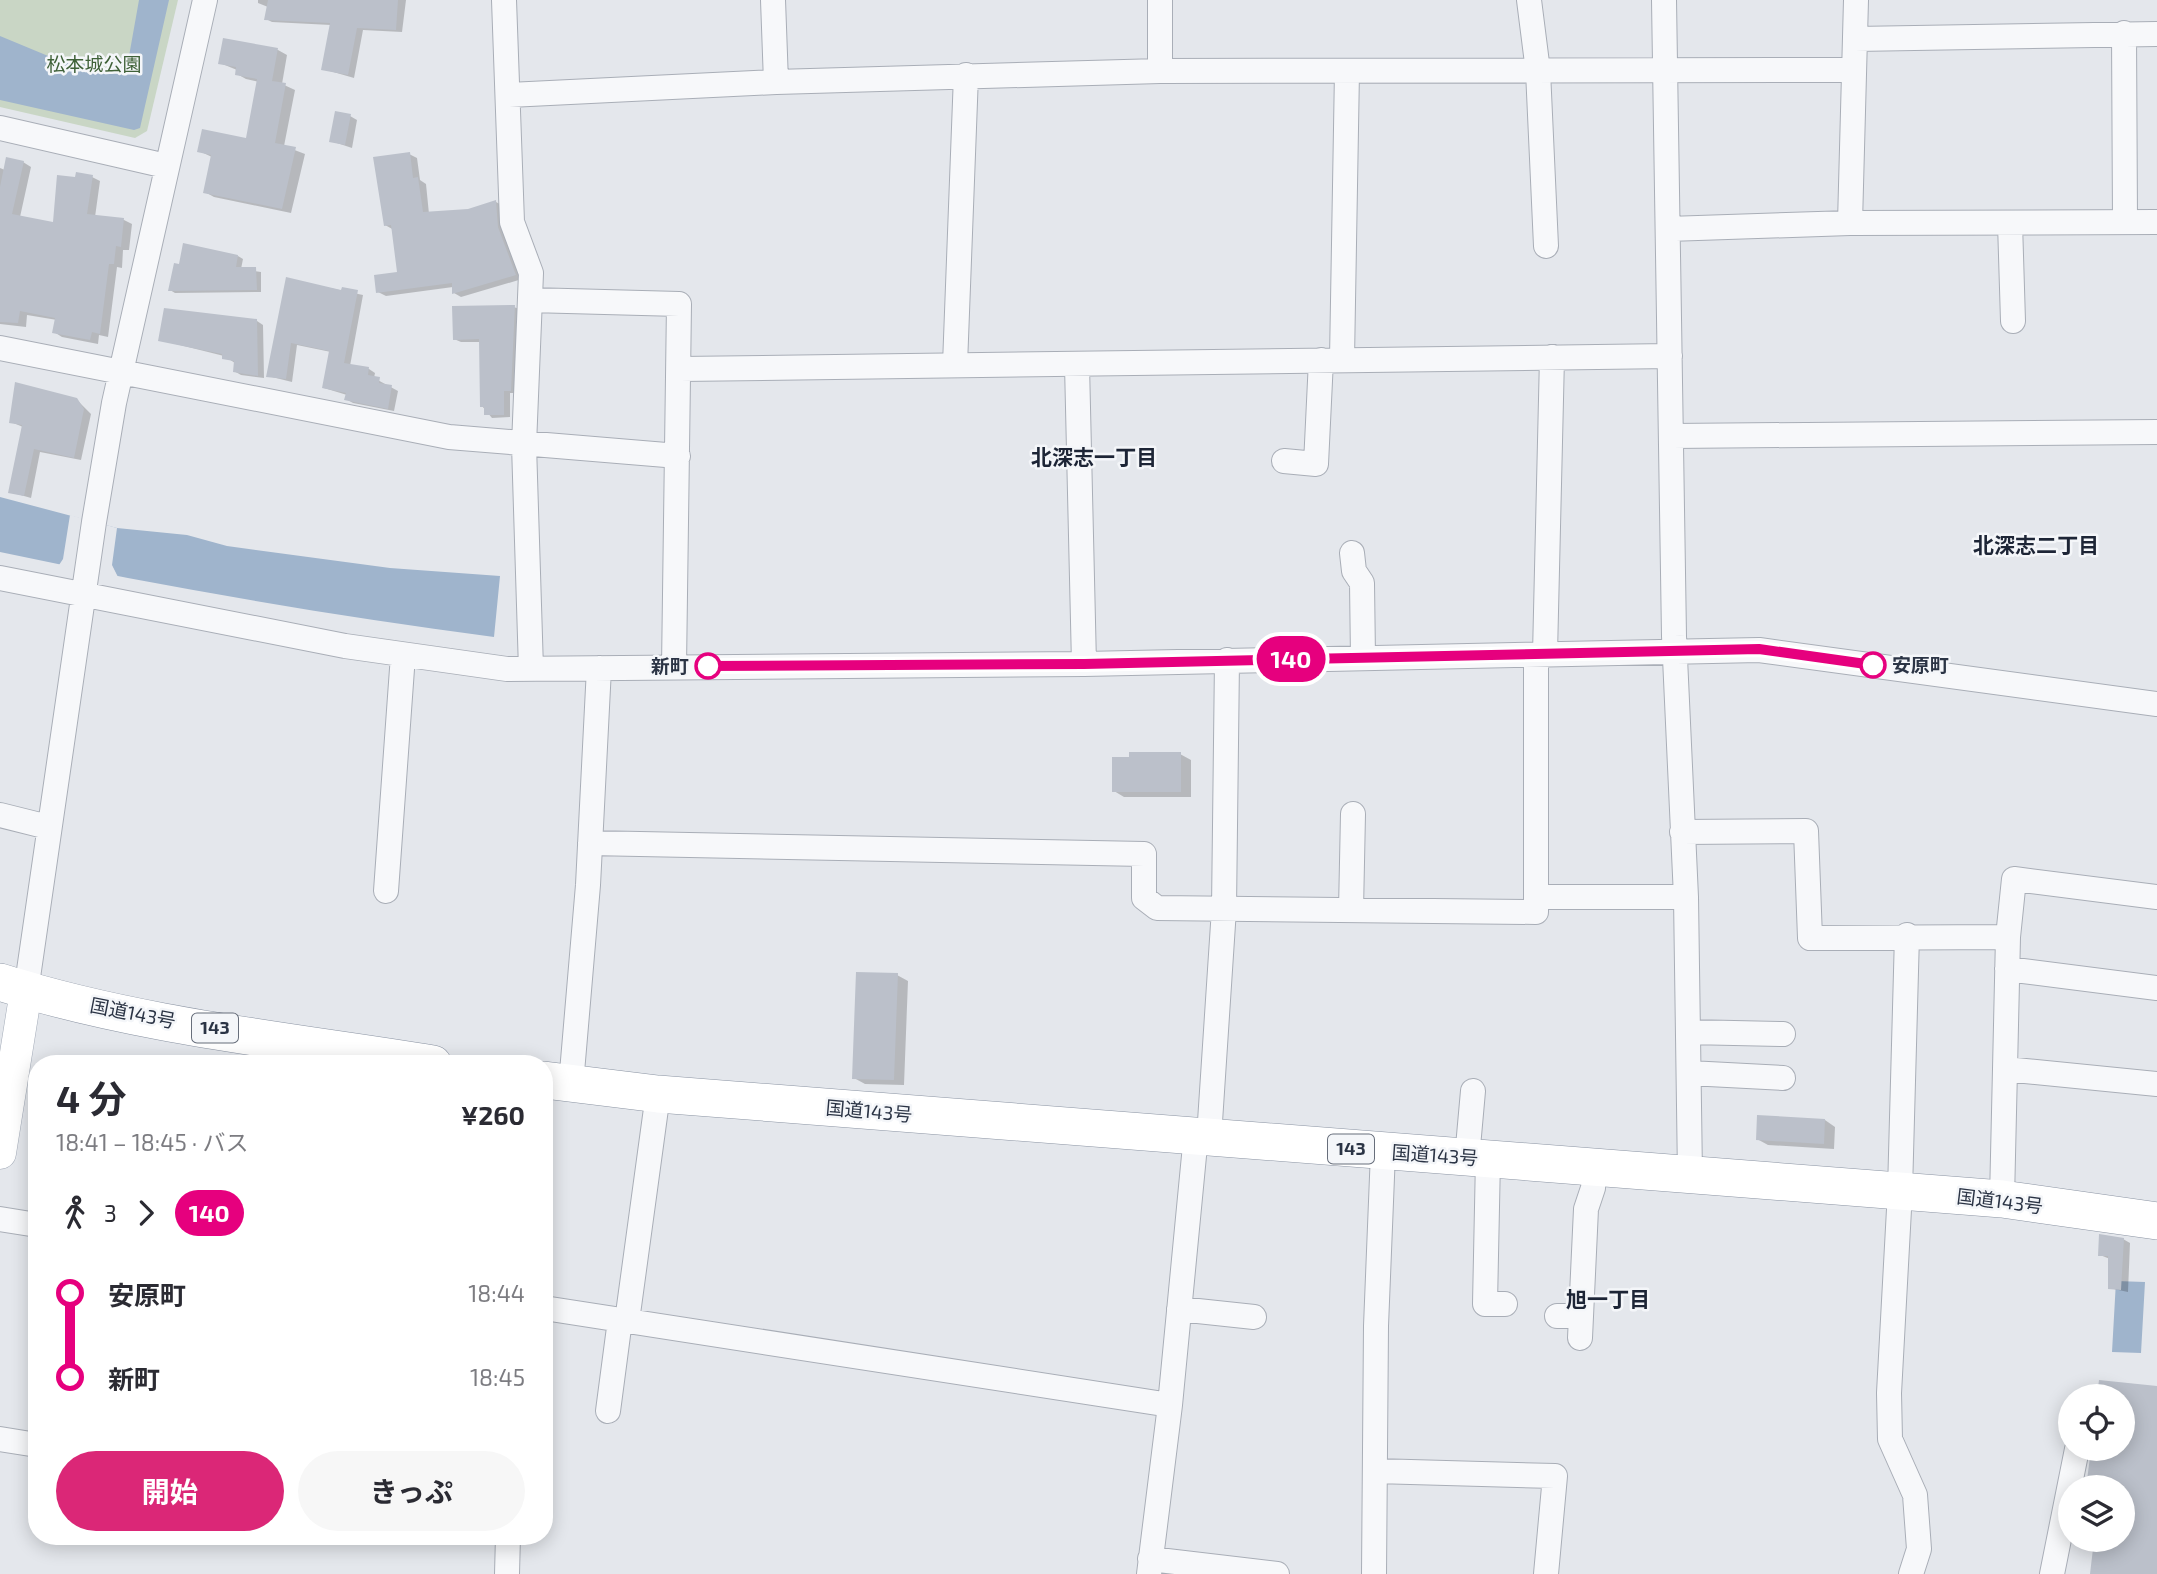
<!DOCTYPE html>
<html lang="ja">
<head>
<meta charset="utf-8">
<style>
	:root { --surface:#fff; --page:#f7f7f7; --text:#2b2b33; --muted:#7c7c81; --accent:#db2777 }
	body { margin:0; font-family:"Exo 2","Noto Sans JP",sans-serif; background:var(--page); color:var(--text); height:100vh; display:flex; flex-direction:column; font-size:26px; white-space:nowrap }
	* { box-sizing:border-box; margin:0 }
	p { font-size:23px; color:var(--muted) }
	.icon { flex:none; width:38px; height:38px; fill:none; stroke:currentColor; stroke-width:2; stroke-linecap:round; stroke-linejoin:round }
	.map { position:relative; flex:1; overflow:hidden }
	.details { position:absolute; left:28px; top:1055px; width:525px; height:490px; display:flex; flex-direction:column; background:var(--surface); border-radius:28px; box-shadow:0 4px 18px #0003 }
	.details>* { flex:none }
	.badge { padding:0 14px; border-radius:23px; font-size:24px; line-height:46px }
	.controls { position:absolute; left:2058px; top:1384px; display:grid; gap:14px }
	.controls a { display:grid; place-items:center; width:77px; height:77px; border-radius:50%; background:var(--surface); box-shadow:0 4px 18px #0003; font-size:35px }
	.map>.badge { position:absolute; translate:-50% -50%; box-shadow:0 0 0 4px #fff }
	.legs { display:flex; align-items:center; gap:10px; height:77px; padding:0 28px; font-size:23px }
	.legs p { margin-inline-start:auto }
	.head { display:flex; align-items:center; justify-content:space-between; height:119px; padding:0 28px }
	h1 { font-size:38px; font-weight:700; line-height:52px }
	.action { display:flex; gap:14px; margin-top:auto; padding:14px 28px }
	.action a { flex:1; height:80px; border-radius:42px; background:var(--accent); color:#fff; font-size:28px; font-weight:700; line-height:80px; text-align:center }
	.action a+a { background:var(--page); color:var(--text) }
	ul { padding:0 28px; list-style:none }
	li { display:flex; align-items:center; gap:24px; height:84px; font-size:26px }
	li i { display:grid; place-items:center; width:10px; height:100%; margin:0 9px; background:currentColor }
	li i::after { content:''; width:18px; height:18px; margin:-9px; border:5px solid; border-radius:50%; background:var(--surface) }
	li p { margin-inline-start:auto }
	li:first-child i { background:linear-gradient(#0000 50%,currentColor 0) }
	li:last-child i { background:linear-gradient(currentColor 50%,#0000 0) }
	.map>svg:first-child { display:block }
	.green { fill:#c9d6c5 }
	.water { fill:#9fb4cc }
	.pier { fill:#e4e7ec }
	.shadow { fill:#0003 }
	.building { fill:#bbc0ca }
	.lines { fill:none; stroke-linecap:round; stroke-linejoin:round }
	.minor-casing { stroke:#a9aeb7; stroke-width:26 }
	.major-casing { stroke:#a3abb8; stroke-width:33 }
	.highway-casing { stroke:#8b94a3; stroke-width:38 }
	.minor { stroke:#f7f8fa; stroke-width:24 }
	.major { stroke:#fff; stroke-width:32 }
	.highway { stroke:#fff; stroke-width:37 }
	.line-1-casing { stroke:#fff; stroke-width:16 }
	.line-1 { stroke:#e6007e; stroke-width:10 }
	.stop-1-dot { fill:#fff; stroke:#e6007e; stroke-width:3.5 }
	.labels { text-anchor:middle; stroke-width:5; stroke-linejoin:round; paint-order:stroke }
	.shield { fill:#f4f6f9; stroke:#676e7b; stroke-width:2 }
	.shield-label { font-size:18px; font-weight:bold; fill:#2b3445 }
	.park-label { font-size:19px; fill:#3f6138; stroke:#f4f6f9 }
	.stop-label { font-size:19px; font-weight:bold; fill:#2b3445; stroke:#f4f6f9; text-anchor:start }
	.street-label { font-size:19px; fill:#2b3445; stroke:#f4f6f9 }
	.neighbourhood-label { font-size:21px; font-weight:bold; fill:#1d2536; stroke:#f4f6f9 }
</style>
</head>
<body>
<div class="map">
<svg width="2157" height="1574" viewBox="0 0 2157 1574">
	<rect width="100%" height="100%" fill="#e4e7ec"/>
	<!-- green -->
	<path class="green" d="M0,0H178L147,131L135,138L0,107Z"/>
	<!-- water -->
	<path class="water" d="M139,0H169L140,128L134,130L0,100V36L53,58L126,73Z
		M0,497L117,528L187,535L227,546L390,568L500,576L494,637C328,615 164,587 0,552Z
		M2116,1281L2145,1282L2141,1353L2112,1352Z"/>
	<!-- pier -->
	<path class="pier" d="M70,515L117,528L112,565L118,577L59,565L63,559Z"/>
	<!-- shadow -->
	<path class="shadow" d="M258,0H406L402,32L363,30L354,78L323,69L331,25L272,22L266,19L268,7L258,3Z
		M225,40L278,50L287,55L282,84L295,90L284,146L305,154L291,213L214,197L205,192L212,157L199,151L248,140L259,82L246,79L237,74V70L220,63Z
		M350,116L357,120L352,148L331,141Z
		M409,154L417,158L420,180L426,184L429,214L468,211L496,202L503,206L522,279L461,297L454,293L453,287L386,296L378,292L399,273L394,230L385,225Z
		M23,162L31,167L20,217L54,224L77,179L92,177L100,181L95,217L124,220L132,224L129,250H123L122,268L117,267L108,337L99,335L98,344L62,337L54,332L57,320L27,315L26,327L0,324V168L5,170Z
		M238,256L243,259L241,269L261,272V292L175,293L170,290Z
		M287,279L363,295L350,366L369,369L375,373L374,378L398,391L394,411L353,403L346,399L347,395L324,388L331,352L297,345L292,382L268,376Z
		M514,307L521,310L517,393H510V417L492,418L482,406L481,342H461L454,339Z
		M257,321L263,325L264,378L241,375L234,371L235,363L224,356L160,340Z
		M77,400L91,414L81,460L40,452L31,498L10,492L23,427L11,422Z
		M1180,754L1191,760V797H1124L1114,791Z
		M897,975L908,981L904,1085L865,1084L854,1078Z
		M1825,1120L1835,1127L1834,1149L1768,1145L1757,1139Z
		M2123,1239L2130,1243L2128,1292L2109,1288L2110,1259L2100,1255Z
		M2100,1382L2157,1388V1574H2092L2096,1540H2123V1488L2092,1449H2123V1396H2098Z"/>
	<!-- building -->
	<path class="building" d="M268,0H398L396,30L357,28L348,75L321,70L330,23L264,20Z
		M223,38L278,48L272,81L286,83L275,143L296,147L282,209L203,193L211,155L197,152L202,129L246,138L257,79L235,75L236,67L218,64Z
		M335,111L351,114L345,145L329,142Z
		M410,152L413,178L418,177L423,212L468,209L496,200L498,227L516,275L452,294V283L376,293L374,275L397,272L391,225L384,226L373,157Z
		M6,157L24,161L12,214L53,222L57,175L75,177L76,172L93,175L87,214L124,218L121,247L116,246L114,264H109L100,334L92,332L90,340L52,333L55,318L20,311L18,323L0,322V187Z
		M183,243L238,255L236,267H256L257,290L168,291L174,263L179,264Z
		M286,277L341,290L342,287L358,290L344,363L369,367L368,375L380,377L379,383L392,385L388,409L344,400L346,393L322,388L329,351L291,343L286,379L266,377Z
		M515,305L511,391H504V415H484V407H480L479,339L453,340L452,306Z
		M164,308L257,319L258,376L233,372L234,361L222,359V354L158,341Z
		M15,382L77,398L84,409L74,458L34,449L24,496L8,493L22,425L9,423Z
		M1129,752H1181V792H1112V757H1129Z
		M856,972L898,973L894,1080L852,1079Z
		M1757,1115L1825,1119L1824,1144L1756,1140Z
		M2099,1234L2124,1238L2121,1290L2108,1289V1256H2098Z
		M2099,1380L2157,1386V1574H2090L2094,1540H2123L2125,1501L2123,1488H2086L2091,1449H2123V1396H2097Z"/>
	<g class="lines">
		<defs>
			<path id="minor" d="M504,0L512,222L531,273L524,445L531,669
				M773,0L776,82
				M1160,0V71
				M1529,0L1538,71L1546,246
				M1664,0L1674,636L1686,897L1690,1175
				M2124,33L2125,221
				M1855,39L2157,34
				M509,95L776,82L1160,71L1853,70
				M0,128L166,166
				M1850,223L1856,0
				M2010,223L2013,321
				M1668,229L1850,223L2157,222
				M530,300L679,304L674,667
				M0,348L449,437L678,456
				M1342,359L1347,71
				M955,365L966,75
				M1077,365L1084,664
				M680,369L1670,356
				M1672,436L2157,432
				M1284,461L1316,464L1321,360
				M1352,553L1354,571L1362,583L1363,658
				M0,578L345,646L507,669L1084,664L1759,650L2157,704
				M1545,654L1552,357
				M0,815L48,827
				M1682,832L1806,831L1810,938L2008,937
				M590,843L1144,854V898L1157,908L1536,912V654
				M386,891L403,655
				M1536,897H1686
				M1351,910L1353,814
				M1907,935L1900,1191L1889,1393L1890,1439L1915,1495L1919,1549L1911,1574
				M2007,969L2157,988
				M26,991L94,522L114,403L205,0
				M1688,1032L1783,1034
				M2005,1069L2008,937L2014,879L2157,897
				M1689,1073L1783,1078
				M571,1084L588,885L599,668
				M1209,1137L1224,909L1227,660
				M1467,1158L1473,1091
				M1488,1159L1485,1304H1505
				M2002,1199L2005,1069L2157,1084
				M0,1219L37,1225
				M544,1308L1170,1405
				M1179,1309L1254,1317
				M1557,1316H1581
				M627,1321L658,1094
				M1580,1338L1586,1209L1593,1188L1595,1167
				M608,1411L620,1320
				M0,1439L37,1445
				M1375,1471L1555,1476L1546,1574
				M1150,1559L1277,1574
				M507,1574L508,1536
				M1149,1574L1170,1405L1196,1135
				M1374,1574L1376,1326L1383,1152
				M2052,1574L2077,1449"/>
			<path id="major" d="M0,1153L26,991"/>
			<path id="highway" d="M0,982C138,1026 291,1041 433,1064
				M544,1080L658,1094L2002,1199L2157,1221"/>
		</defs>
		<!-- minor casing -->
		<use href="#minor" class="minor-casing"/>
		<!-- major casing -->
		<use href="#major" class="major-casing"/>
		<!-- highway casing -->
		<use href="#highway" class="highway-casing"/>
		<!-- minor -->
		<use href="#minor" class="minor"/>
		<!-- major -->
		<use href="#major" class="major"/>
		<!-- highway -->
		<use href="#highway" class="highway"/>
	</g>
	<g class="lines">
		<defs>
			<path id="line-1" d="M708,666L1084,664L1759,649L1873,665"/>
		</defs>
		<!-- line-1 casing -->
		<use href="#line-1" class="line-1-casing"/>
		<!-- line-1 -->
		<use href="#line-1" class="line-1"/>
	</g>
	<!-- markers -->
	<g class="stop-1-dot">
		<circle cx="1873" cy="665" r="12"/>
		<circle cx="708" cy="666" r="12"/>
	</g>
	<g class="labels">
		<!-- shield labels -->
		<g class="shield">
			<rect x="192" y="1013.5" width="46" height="29" rx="5"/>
			<rect x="1328" y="1134.5" width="46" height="29" rx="5"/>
		</g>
		<g class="shield-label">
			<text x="215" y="1034">143</text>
			<text x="1351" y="1155">143</text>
		</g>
		<!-- park labels -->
		<g class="park-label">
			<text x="94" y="71">松本城公園</text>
		</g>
		<!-- stop labels -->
		<g class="stop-label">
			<text x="1892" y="672">安原町</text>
			<text x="689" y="673" text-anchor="end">新町</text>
		</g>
		<!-- street labels -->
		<g class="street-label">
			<text transform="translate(133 1013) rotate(11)" y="7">国道143号</text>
			<text transform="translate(869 1111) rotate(5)" y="7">国道143号</text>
			<text transform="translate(1435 1155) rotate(4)" y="7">国道143号</text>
			<text transform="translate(2000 1201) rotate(7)" y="7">国道143号</text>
		</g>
		<!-- neighbourhood labels -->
		<g class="neighbourhood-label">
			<text x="1094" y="465">北深志一丁目</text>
			<text x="2036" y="553">北深志二丁目</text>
			<text x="1608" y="1307">旭一丁目</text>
		</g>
	</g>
</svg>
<div class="controls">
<a><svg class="icon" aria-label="locate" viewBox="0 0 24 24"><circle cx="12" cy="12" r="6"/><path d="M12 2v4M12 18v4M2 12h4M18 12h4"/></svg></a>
<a><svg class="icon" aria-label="layers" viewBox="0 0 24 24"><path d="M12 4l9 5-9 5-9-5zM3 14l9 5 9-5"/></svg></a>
</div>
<b class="badge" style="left:1291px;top:659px;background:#e6007e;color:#fff">140</b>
<section class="details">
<div class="head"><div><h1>4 分</h1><p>18:41 – 18:45 · バス</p></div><b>¥260</b></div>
<div class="legs"><svg class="icon" aria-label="walk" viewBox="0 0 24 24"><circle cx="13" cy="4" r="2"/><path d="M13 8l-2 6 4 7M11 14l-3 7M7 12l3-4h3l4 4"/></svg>3<svg class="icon" aria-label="forward" viewBox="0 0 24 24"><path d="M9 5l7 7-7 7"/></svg><b class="badge" style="background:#e6007e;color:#fff">140</b></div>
<ul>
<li><i style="color:#e6007e"></i><b>安原町</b><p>18:44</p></li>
<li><i style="color:#e6007e"></i><b>新町</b><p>18:45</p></li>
</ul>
<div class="action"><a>開始</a><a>きっぷ</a></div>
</section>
</div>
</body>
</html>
